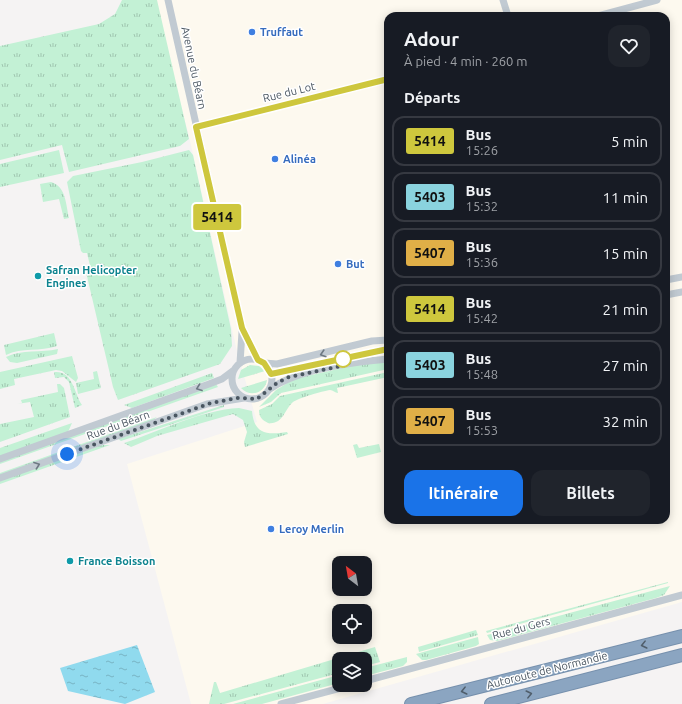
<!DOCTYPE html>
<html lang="fr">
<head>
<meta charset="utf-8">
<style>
	:root { --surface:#171b24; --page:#20242c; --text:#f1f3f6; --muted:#9ea1a6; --line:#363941; --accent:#1a73e8 }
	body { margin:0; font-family:Ubuntu,sans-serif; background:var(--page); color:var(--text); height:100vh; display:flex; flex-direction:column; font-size:15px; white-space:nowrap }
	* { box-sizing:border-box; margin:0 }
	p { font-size:13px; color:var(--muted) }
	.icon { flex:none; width:22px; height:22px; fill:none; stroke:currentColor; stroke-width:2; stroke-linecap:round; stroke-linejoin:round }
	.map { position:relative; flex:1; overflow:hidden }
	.side { position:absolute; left:384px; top:12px; width:286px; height:512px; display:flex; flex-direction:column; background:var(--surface); border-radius:12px; box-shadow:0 2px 10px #0003 }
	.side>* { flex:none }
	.badge { padding:0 8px; border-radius:3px; font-size:14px; line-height:26px }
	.needle { width:26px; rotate:329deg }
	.buttons { position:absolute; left:332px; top:556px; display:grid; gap:8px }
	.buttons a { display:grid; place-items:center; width:40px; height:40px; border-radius:8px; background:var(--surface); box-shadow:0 2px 10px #0003; font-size:20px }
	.you { position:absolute; width:20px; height:20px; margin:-10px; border:3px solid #fff; border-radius:50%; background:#1a73e8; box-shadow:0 0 0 6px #1a73e833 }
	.map>.badge { position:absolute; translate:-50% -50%; box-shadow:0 0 0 2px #fff }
	h2 { padding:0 20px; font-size:15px; line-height:36px }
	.round { display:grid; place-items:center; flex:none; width:42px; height:42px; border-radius:12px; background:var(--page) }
	.head { display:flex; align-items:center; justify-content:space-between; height:68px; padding:0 20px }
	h1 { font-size:19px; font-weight:600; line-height:30px }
	.cta { display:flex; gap:8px; margin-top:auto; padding:8px 20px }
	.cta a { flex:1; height:46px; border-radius:12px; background:var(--accent); color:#fff; font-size:16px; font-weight:600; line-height:46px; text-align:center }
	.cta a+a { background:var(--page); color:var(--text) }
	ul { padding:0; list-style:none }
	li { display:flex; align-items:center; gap:12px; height:50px; margin:0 8px 6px; padding:0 12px; border:2px solid var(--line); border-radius:12px }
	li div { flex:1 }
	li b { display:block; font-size:15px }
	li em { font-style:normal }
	li .badge { min-width:44px; font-weight:700; text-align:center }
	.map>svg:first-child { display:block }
	.commercial { fill:#fdf9ef; fill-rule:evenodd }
	.grass { fill:url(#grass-tufts) }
	.garden { fill:url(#garden-dots) }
	.water { fill:url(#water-ripples) }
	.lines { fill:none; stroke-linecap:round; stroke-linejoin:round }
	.motorway-casing { stroke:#7690ad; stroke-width:14 }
	.minor { stroke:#c1cad2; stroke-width:7 }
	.motorway { stroke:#8ba5c1; stroke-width:12 }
	.oneway { stroke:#6e7983 }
	.oneway2 { stroke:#505e6b }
	.line-casing { stroke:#fff; stroke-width:9 }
	.line { stroke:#cec73d; stroke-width:6 }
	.walk { stroke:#4a5661; stroke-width:4; stroke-dasharray:0 7.2 }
	.shop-dot { fill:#3f7fe0; stroke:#fff; stroke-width:1.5 }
	.culture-dot { fill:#0f9aa8; stroke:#fff; stroke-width:1.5 }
	.stop-dot { fill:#fff; stroke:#cec73d; stroke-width:2 }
	.labels { text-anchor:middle; stroke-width:3; stroke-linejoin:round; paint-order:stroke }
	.shop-label { font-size:11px; font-weight:bold; fill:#366cbe; stroke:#fff; text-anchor:start }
	.street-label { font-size:11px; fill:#4a5661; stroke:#fff }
	.culture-label { font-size:11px; font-weight:bold; fill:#0d838f; stroke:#fff; text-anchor:start }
</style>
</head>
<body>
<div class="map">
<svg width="682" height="704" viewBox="0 0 682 704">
	<defs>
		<pattern id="grass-tufts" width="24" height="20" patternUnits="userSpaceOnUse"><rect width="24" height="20" fill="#c3f1d5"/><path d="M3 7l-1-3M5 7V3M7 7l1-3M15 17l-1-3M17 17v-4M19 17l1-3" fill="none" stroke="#a0c6b0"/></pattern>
		<pattern id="garden-dots" width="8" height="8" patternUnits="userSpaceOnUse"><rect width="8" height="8" fill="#c3f1d5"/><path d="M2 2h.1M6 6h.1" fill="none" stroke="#a0c6b0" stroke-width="1.8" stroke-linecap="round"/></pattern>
		<pattern id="water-ripples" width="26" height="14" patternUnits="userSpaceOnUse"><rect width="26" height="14" fill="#90daee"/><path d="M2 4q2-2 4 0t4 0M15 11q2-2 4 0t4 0" fill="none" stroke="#78b4c4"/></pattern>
	</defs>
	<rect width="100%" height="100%" fill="#f5f3f3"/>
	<!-- commercial -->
	<path class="commercial" d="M151,0H682V602L323,704H191L127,464L257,422L236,347L188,132ZM388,16H666V520H388ZM339,563H365V589H339ZM339,611H365V637H339ZM339,659H365V685H339Z"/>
	<!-- grass -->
	<path class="grass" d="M122,0H157L189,139L180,146L69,172L62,145L0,160V46L99,24L115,14Z
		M59,150L64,173L0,187V164Z
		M189,150L193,155L231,329L232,346L220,364L118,400L113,387L86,272L91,270L87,253H83L81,251L67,182L73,176L142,162Z
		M51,182C66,186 66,205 69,218L64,219L59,199L43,202L40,184Z
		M54,333L57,346C40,352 22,347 6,355L4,345Z
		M58,349L57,354L17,363L10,362L6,357C22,349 41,353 58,349Z
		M72,356L78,378L76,382L62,371L56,370L14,379L15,385L0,389V372Z
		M388,362V369L281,393L271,402L259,407L276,390L294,379L364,363Z
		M250,365L259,366L265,371L238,379L241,370Z
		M97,371L101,388L78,394L76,383L94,379L93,372Z
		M388,372V377L337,388L338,393C335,393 333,390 330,390C322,391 299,398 293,402C284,410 283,425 268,423C262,420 259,417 259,410L272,404L280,396Z
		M212,373L214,378L132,408L124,405Z
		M267,380C265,393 250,398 241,388Z
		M57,384H60L64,388L70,417L0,442V424L34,417L30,402L17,404L22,403L21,400L58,392Z
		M216,384L218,387L0,464V461Z
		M224,405V407L121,441L118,439Z
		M239,408L252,411C254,435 268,435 287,432L288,434L245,447L244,442L247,432L243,420L233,414L157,436L131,447L124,443C160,431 201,410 239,408Z
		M157,417L152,421L0,476V473Z
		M72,423L68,432L0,456V448Z
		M357,444L359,448L379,444L381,452L357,458L353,445Z
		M102,445H110L0,484V480Z
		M668,582V583L487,633L486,631Z
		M670,586L664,595L656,598L497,641L490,640L487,635Z
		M476,630L478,635L419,652L418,647Z
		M478,637L479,644L476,646L426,660H422L416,654Z
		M375,647L380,662L365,666V659H339V673L224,704H209L214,682H216L220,693Z
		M407,657V662L403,666L365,676V668Z
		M339,675V683L262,704H233Z"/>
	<!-- garden -->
	<path class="garden" d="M54,372C73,370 74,393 82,405L75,408L69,382L64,377L55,378Z"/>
	<!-- water -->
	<path class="water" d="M137,645L155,692L125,704L68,691L60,668Z"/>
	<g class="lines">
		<defs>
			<path id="motorway" d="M411,704L682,636
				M491,704L682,655"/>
		</defs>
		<!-- motorway casing -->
		<use href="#motorway" class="motorway-casing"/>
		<!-- minor -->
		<path class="minor" d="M168,0L242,328L258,360
			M503,0L508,16
			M598,16L657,0
			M196,127L388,79
			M666,280L682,277
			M666,295L682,292
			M232 379a20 20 0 1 1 40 0a20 20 0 1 1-40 0Z
			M240,363L242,332
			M264,363L277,364L372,341L388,340
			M270,389C298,369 354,362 388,359
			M0,459L209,384L222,379L234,370
			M0,478L207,404L244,398
			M365,681L682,595
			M281,704L352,685"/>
		<!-- motorway -->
		<use href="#motorway" class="motorway"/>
	</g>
	<!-- one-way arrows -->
	<defs><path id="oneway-chevron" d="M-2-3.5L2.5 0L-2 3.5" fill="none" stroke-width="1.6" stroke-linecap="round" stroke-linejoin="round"/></defs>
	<g class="oneway">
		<use href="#oneway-chevron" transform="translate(323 354) rotate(163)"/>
		<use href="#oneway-chevron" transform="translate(199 388) rotate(160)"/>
		<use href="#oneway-chevron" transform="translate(37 465) rotate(-20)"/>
	</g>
	<g class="oneway2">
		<use href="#oneway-chevron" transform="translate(644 645) rotate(166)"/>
		<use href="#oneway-chevron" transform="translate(464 691) rotate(166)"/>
		<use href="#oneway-chevron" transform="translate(529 694) rotate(-14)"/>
	</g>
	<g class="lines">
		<defs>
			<path id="line" d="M388,79L196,127L242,328L258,360L264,363L271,374L388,349"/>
		</defs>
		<!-- line casing -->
		<use href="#line" class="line-casing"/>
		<!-- line -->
		<use href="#line" class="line"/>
		<!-- walk -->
		<path class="walk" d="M67,454L211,403L238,398L257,399L277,383L289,377L350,364L343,359"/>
	</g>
	<!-- markers -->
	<g class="shop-dot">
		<circle cx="252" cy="32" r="4"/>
		<circle cx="275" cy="159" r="4"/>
		<circle cx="338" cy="264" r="4"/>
		<circle cx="271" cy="529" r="4"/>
	</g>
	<g class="culture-dot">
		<circle cx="38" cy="276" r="4"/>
		<circle cx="70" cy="561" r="4"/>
	</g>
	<circle class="stop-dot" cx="343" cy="359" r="8"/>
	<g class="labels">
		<!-- shop labels -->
		<g class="shop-label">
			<text x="260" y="36">Truffaut</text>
			<text x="283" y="163">Alinéa</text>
			<text x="346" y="268">But</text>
			<text x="279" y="533">Leroy Merlin</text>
		</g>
		<!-- street labels -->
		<g class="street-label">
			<text transform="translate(194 68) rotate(78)" y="4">Avenue du Béarn</text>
			<text transform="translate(289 92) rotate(-14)" y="4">Rue du Lot</text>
			<text transform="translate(118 425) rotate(-20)" y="4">Rue du Béarn</text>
			<text transform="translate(521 628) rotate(-15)" y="4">Rue du Gers</text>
			<text transform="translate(547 670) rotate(-14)" y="4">Autoroute de Normandie</text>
		</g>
		<!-- culture labels -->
		<g class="culture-label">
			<text x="46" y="274">Safran Helicopter<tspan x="46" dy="13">Engines</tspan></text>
			<text x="78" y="565">France Boisson</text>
		</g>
	</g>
</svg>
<div class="buttons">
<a><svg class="needle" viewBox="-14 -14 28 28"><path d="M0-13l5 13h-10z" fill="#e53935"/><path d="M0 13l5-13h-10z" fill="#9ea1a6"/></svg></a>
<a><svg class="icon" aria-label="locate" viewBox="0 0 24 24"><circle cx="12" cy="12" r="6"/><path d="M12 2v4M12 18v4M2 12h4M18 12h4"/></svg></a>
<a><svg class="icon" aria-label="layers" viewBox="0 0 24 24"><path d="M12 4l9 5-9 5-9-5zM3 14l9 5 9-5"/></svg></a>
</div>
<div class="you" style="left:67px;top:454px"></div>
<b class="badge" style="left:217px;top:217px;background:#cec73d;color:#111">5414</b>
<section class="side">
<div class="head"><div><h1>Adour</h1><p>À pied · 4 min · 260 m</p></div><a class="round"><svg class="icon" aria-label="heart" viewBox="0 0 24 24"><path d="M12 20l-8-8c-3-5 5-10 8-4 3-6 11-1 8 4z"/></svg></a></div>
<h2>Départs</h2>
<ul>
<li><span class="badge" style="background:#cec73d;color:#111">5414</span><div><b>Bus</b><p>15:26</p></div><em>5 min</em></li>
<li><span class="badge" style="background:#8ad3de;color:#111">5403</span><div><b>Bus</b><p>15:32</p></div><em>11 min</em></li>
<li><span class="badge" style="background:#e0af47;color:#111">5407</span><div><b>Bus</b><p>15:36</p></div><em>15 min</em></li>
<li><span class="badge" style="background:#cec73d;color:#111">5414</span><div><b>Bus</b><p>15:42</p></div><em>21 min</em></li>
<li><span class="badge" style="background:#8ad3de;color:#111">5403</span><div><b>Bus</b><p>15:48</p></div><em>27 min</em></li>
<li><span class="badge" style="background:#e0af47;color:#111">5407</span><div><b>Bus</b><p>15:53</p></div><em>32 min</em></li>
</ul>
<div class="cta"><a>Itinéraire</a><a>Billets</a></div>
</section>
</div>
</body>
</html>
